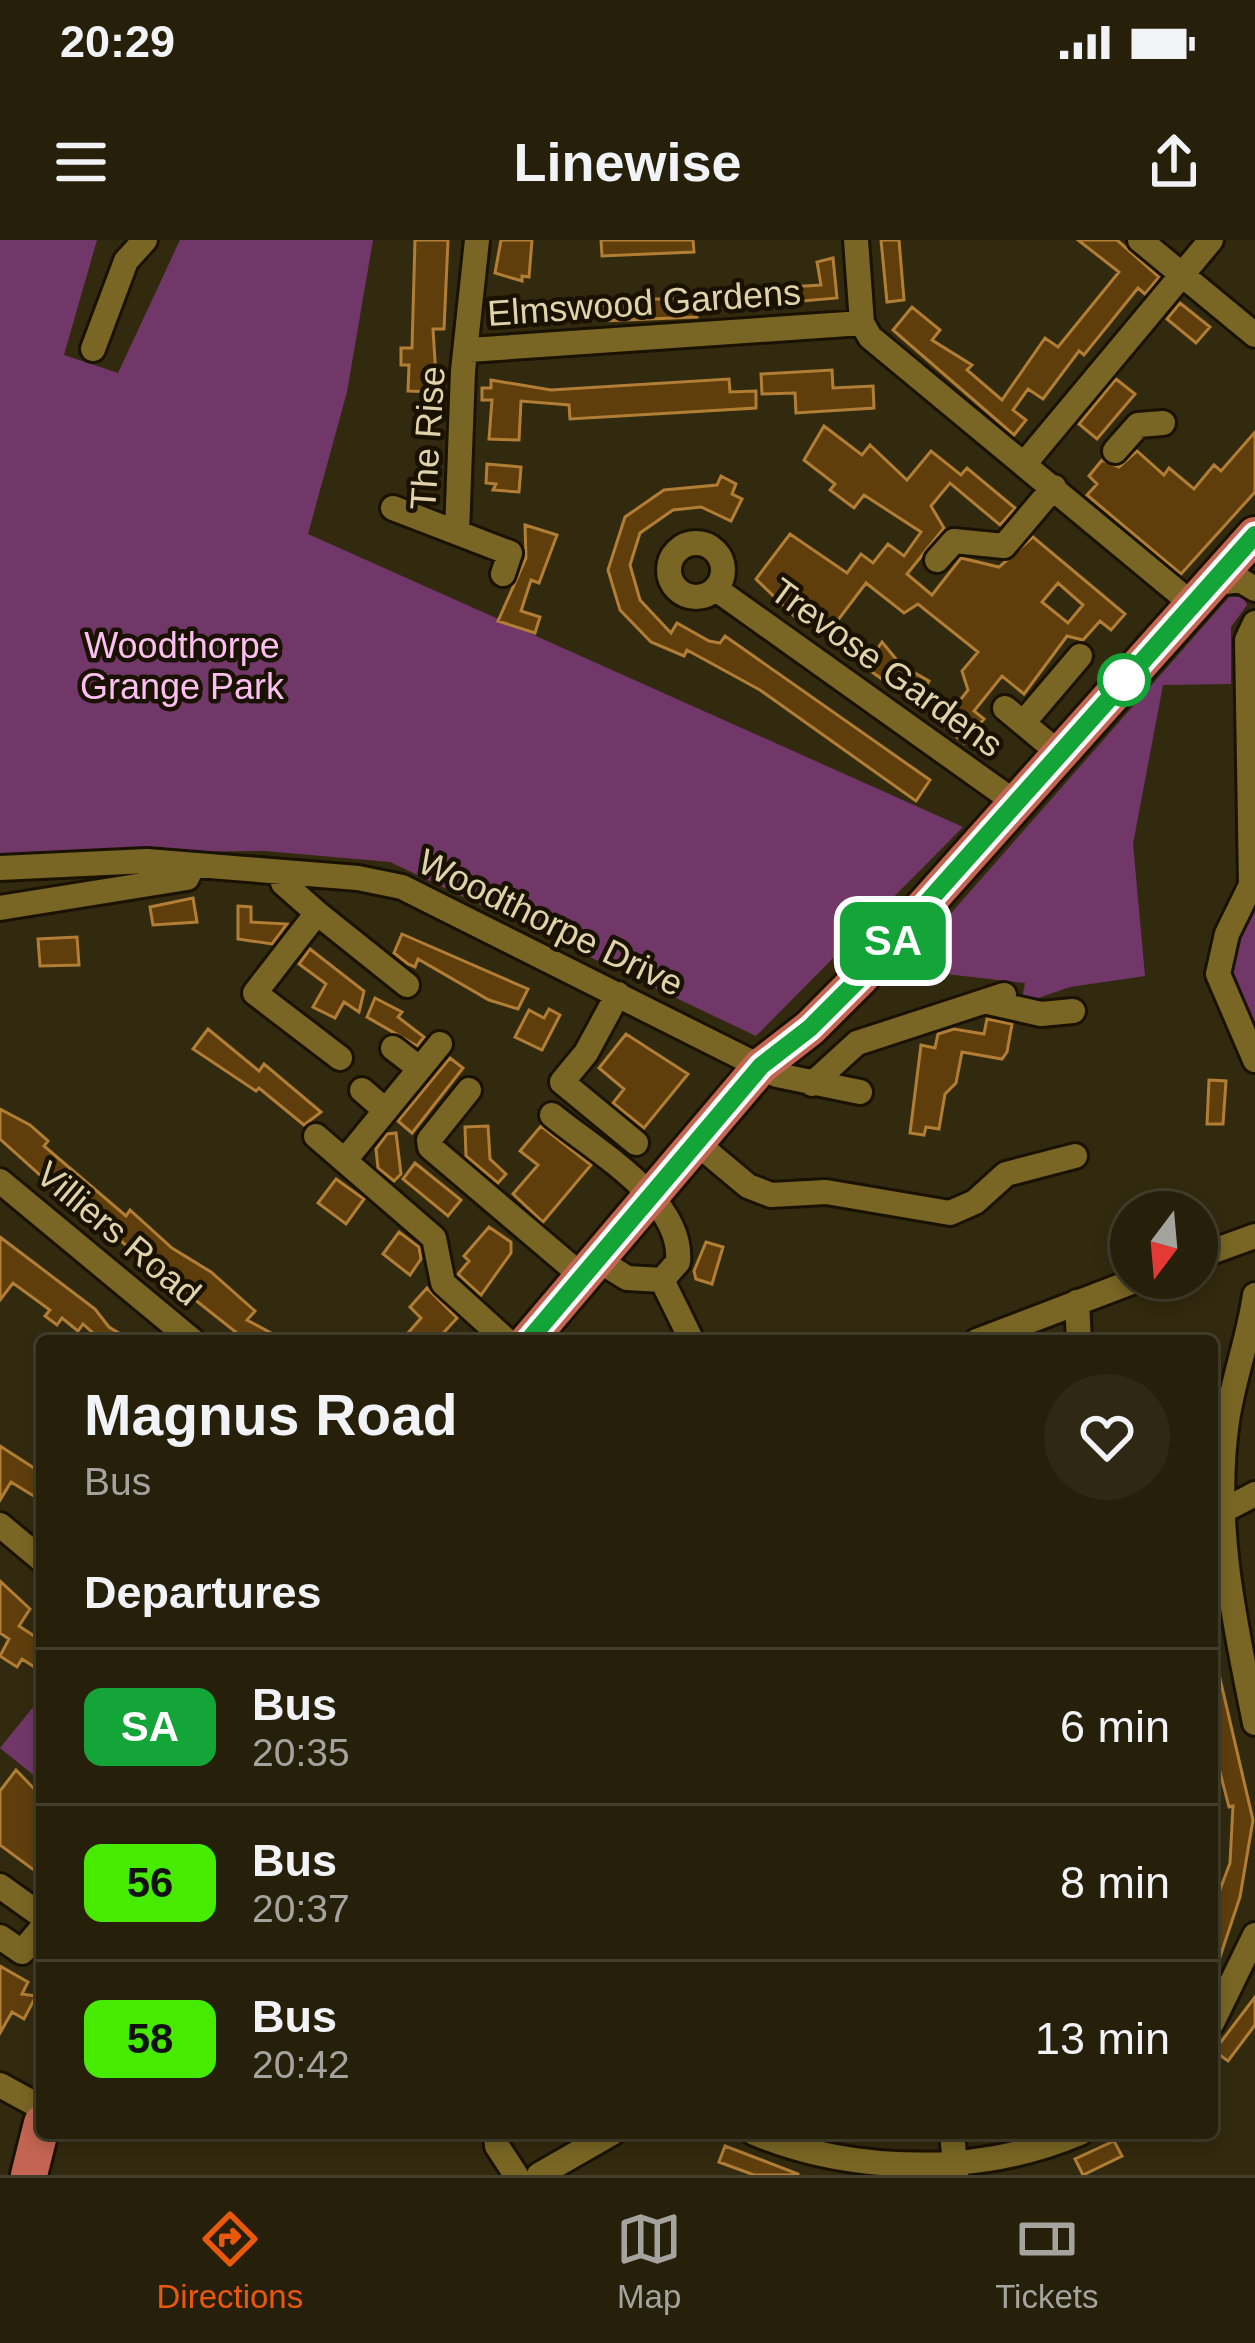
<!DOCTYPE html>
<html lang="en">
<head>
<meta charset="utf-8">
<style>
	:root { --surface:#26200b; --page:#2e2814; --text:#f1f3f6; --muted:#a4a39d; --line:#423e2c; --accent:#ea580c }
	body { margin:0; font-family:Helvetica,sans-serif; background:var(--page); color:var(--text); height:100vh; display:flex; flex-direction:column; font-size:45px; white-space:nowrap }
	* { box-sizing:border-box; margin:0 }
	p { font-size:39px; color:var(--muted) }
	.icon { flex:none; width:66px; height:66px; fill:none; stroke:currentColor; stroke-width:2; stroke-linecap:round; stroke-linejoin:round }
	.map { position:relative; flex:1; overflow:hidden }
	.drawer { position:absolute; left:36px; top:1095px; width:1182px; height:804px; display:flex; flex-direction:column; background:var(--surface); border-radius:12px; box-shadow:0 6px 18px #0003,0 0 0 3px var(--line) }
	.drawer>* { flex:none }
	.badge { padding:0 24px; border-radius:18px; font-size:42px; line-height:78px }
	.needle { width:78px; rotate:196deg }
	.buttons { position:absolute; left:1110px; top:951px; display:grid; gap:24px }
	.buttons a { display:grid; place-items:center; width:108px; height:108px; border-radius:50%; background:var(--surface); box-shadow:0 6px 18px #0003,0 0 0 3px var(--line); font-size:60px }
	.map>.badge { position:absolute; translate:-50% -50%; box-shadow:0 0 0 6px #fff }
	h2 { padding:0 48px; font-size:45px; line-height:108px }
	.round { display:grid; place-items:center; flex:none; width:126px; height:126px; border-radius:63px; background:var(--page) }
	.head { display:flex; align-items:center; justify-content:space-between; height:204px; padding:0 48px }
	h1 { font-size:57px; font-weight:600; line-height:90px }
	ul { padding:0; list-style:none }
	li { display:flex; align-items:center; gap:36px; height:156px; padding:0 48px; border-top:3px solid var(--line) }
	li div { flex:1 }
	li b { display:block; font-size:45px }
	li em { font-style:normal }
	li .badge { min-width:132px; font-weight:700; text-align:center }
	.status { display:flex; justify-content:space-between; align-items:center; height:84px; padding:0 60px; background:var(--surface); direction:ltr }
	.status svg { height:33px; fill:currentColor }
	header { display:flex; justify-content:space-between; align-items:center; height:156px; padding:0 48px; background:var(--surface); font-size:54px; font-weight:600 }
	.tabs { display:flex; justify-content:space-around; align-items:center; height:168px; border-top:3px solid var(--line); background:var(--surface); font-size:33px; color:var(--muted) }
	.tabs a { display:grid; justify-items:center; gap:6px }
	.tabs .current { color:var(--accent) }
	.map>svg:first-child { display:block }
	.green { fill:#713769 }
	.building { fill:#5f3e0c; stroke:#b27e35; stroke-width:3; fill-rule:evenodd }
	.lines { fill:none; stroke-linecap:round; stroke-linejoin:round }
	.minor-casing { stroke:#1a1200; stroke-width:30 }
	.highway-casing { stroke:#1a1200; stroke-width:42 }
	.minor { stroke:#796624; stroke-width:24 }
	.highway { stroke:#c36552; stroke-width:36 }
	.line-casing { stroke:#fff; stroke-width:27 }
	.line { stroke:#13a538; stroke-width:18 }
	.stop-dot { fill:#fff; stroke:#13a538; stroke-width:6 }
	.labels { text-anchor:middle; stroke-width:9; stroke-linejoin:round; paint-order:stroke }
	.street-label { font-size:36px; fill:#e0d3ab; stroke:#1a1200 }
	.park-label { font-size:36px; fill:#fcbff1; stroke:#1a1200 }
</style>
</head>
<body>
<div class="status"><b>20:29</b><svg viewBox="0 0 49 12"><path d="M0 12V9h3v3zM5 12V6h3v6zM10 12V3h3v9zM15 12V0h3v12zM26 1h20v11H26zM47 4h2v5h-2z"/></svg></div>
<header><svg class="icon" aria-label="menu" viewBox="0 0 24 24"><path d="M4 6h16M4 12h16M4 18h16"/></svg>Linewise<svg class="icon" aria-label="share" viewBox="0 0 24 24"><path d="M12 15V3M7 8l5-5 5 5M5 13v7h14v-7"/></svg></header>
<div class="map">
<svg width="1255" height="1935" viewBox="0 0 1255 1935">
	<rect width="100%" height="100%" fill="#322a0f"/>
	<!-- green -->
	<path class="green" d="M0,0H97L64,115L118,133L180,0H373L347,152L308,294L963,587L756,796L390,622L265,611L0,614Z
		M1229,357H1243L1247,365L1231,387V444L1163,445L1133,604L1145,736L1070,747L1021,764L1025,743L902,729Z
		M1254,667L1255,668V792C1226,736 1214,721 1254,667Z
		M42,1456V1542L0,1508Z"/>
	<!-- building -->
	<path class="building" d="M415,0H448L444,89H433L437,152L408,151L409,125H401V108H412Z
		M501,0H532L529,37L522,36V41L495,33Z
		M601,0H693L694,12L602,16Z
		M881,0H899L904,60L887,62Z
		M1078,0H1117L1159,37L1145,54L1138,48L1084,115L1079,111L1043,159L1028,149L1013,170L1026,180L1014,195L893,90L912,67L940,90L932,100L972,125L967,130L1002,160L1045,98L1058,107L1119,32Z
		M833,18L837,58L708,69L706,52L821,45L817,22Z
		M598,59L599,73L489,86V73L500,72L499,63L523,62V67Z
		M644,59H697V77L602,81L600,66Z
		M1180,63L1210,87L1196,103L1167,79Z
		M832,130L833,148L873,146L874,168L796,173L795,153L762,154L761,134Z
		M729,139L730,152L756,151V168L570,179L569,165L521,161L519,200L489,199L492,160H482V148H491V140L551,150Z
		M1116,139L1135,154L1097,199L1079,184Z
		M824,186L862,215L870,205L907,240L931,211L961,235L967,228L1015,268L1000,285L950,243L931,266L944,288L907,334L932,355L961,318L999,327L1033,297L1125,374L1111,390L1100,381L1083,400L1067,396L1024,454L1002,436L974,471L984,479L964,503L942,484L968,450L962,431L978,412L918,364L904,373L866,343L829,392L799,370L794,376L756,339L790,294L847,333L861,314L873,323L888,304L904,316L921,292L864,255L854,268L830,250L835,244L804,220ZM1058,343L1083,365L1068,383L1042,362Z
		M1255,192V252L1181,334L1087,255L1097,244L1089,236L1102,220L1119,227L1137,211L1164,235L1169,228L1194,249L1214,225L1221,231Z
		M487,224L521,227L519,252L493,250L496,244L486,243Z
		M721,236L736,244L732,254L742,259L731,281L701,267L673,270L640,293L630,325L640,360L671,393L677,383L709,401L720,403L725,396L930,540L916,561L760,450L687,410L684,416L651,402L620,370L608,330L625,277L664,250L717,245Z
		M525,285L557,295L539,343L531,340L521,371L540,377L535,393L498,381L526,318Z
		M882,402L901,425L929,441L916,463L865,427Z
		M193,658L197,682L153,685L150,667Z
		M238,666L251,667V682L287,684L272,704L238,699Z
		M402,694L528,749L518,769L489,760L418,719L415,727L408,724L394,713Z
		M77,697L79,725L40,726L38,699Z
		M310,709L364,751L359,772L344,762L335,778L313,767L326,744L299,724Z
		M375,758L402,772L398,777L424,797L417,806L367,777Z
		M549,769L560,775L542,810L515,797L529,770L544,778Z
		M987,779L1012,784L1007,812L1002,819L962,812L956,843L945,854L939,889L926,887L924,895L910,893L921,805L935,808L938,794L954,789L984,794Z
		M208,789L259,831L264,824L321,872L304,885L259,848L256,851L193,809Z
		M626,794L688,834L644,888L613,863L624,849L599,828Z
		M450,818L463,828L412,893L398,881Z
		M1209,840L1226,841L1223,884H1207Z
		M0,869L30,885L48,901L44,906L126,976L130,970L172,1008L211,1032L255,1071L247,1080L286,1101H247L59,952L0,899Z
		M488,886L490,919L506,934L498,943L466,916L465,887Z
		M541,886L591,925L543,982L513,954L538,925L520,911Z
		M396,893L401,934L394,941L378,928L376,909L387,894Z
		M415,923L461,960L448,976L403,939Z
		M336,939L364,959L346,984L318,963Z
		M489,987L511,1002V1013L481,1055L458,1034L469,1021L464,1016Z
		M399,992L419,1007L421,1019L410,1035L383,1014Z
		M0,997L95,1069L109,1087L132,1101H102L83,1084L78,1091L62,1078L57,1085L45,1076L50,1070L13,1043L0,1060Z
		M706,1002L723,1007L712,1044L696,1039L694,1031Z
		M427,1048L457,1078L436,1101H401L421,1078L410,1067Z
		M0,1206L37,1230L42,1261L11,1242L0,1260Z
		M0,1341L30,1369L19,1386L42,1401L36,1428L22,1419L17,1427L0,1416L9,1399L0,1393Z
		M1218,1430L1253,1580L1240,1657L1215,1732L1212,1671L1230,1623L1233,1566L1229,1567L1212,1501V1431Z
		M16,1530L42,1557V1636L0,1605V1551Z
		M0,1726L28,1742L22,1754L36,1756L24,1779L12,1772L0,1793Z
		M1255,1757V1785L1228,1821L1214,1811Z
		M1114,1901L1122,1916L1083,1935L1075,1919Z
		M725,1906L798,1934V1935H754L719,1922Z"/>
	<g class="lines">
		<defs>
			<path id="minor" d="M856,0L862,83L870,97L1192,364
				M1140,0L1255,95
				M93,109L126,21L145,0
				M469,110L862,83
				M1115,211L1138,185L1163,183
				M1025,223L1211,0
				M393,268L510,313L503,334
				M457,292L463,131L477,0
				M669 330a27 27 0 1 1 54 0a27 27 0 1 1-54 0Z
				M937,320L954,301L1004,306L1054,247
				M1210,344L1240,340L1255,349
				M716,349L1016,563
				M1255,383L1247,400L1251,645L1227,694L1218,734L1255,820
				M1005,468L1060,514
				M1023,483L1080,416
				M0,628L147,621L358,638L402,647L777,835L860,852
				M281,633L283,643L317,673L255,753L340,818
				M0,668L187,638L193,625
				M317,673L407,745
				M618,754L586,813L562,842L636,903
				M988,762L1041,774L1073,771
				M393,808L419,828
				M812,844L857,803L1004,755
				M362,850L385,870
				M469,850L429,900L430,907L583,1037
				M552,875C594,910 684,960 678,1022L662,1040L627,1038L598,1020
				M316,896L434,998L443,1043L507,1101
				M699,905L748,946L771,955L826,952L950,973L975,962L1006,934L1075,916
				M345,920L440,804
				M0,941L193,1101
				M1197,1017L1255,996
				M662,1040L692,1101
				M1255,1055C1249,1098 1233,1139 1227,1181C1212,1283 1235,1384 1255,1483
				M1077,1062L1079,1101
				M977,1101L1142,1038
				M1215,1275L1255,1254
				M0,1285L42,1320
				M0,1646L42,1676
				M0,1697L22,1712L42,1688
				M1212,1783L1255,1695
				M0,1845L42,1868
				M754,1893C856,1935 981,1935 1080,1893
				M952,1893L956,1935
				M496,1894L497,1906L516,1935
				M539,1935L612,1893"/>
			<path id="highway" d="M528,1101L761,826L810,788L860,738L1255,295
				M29,1935L42,1883"/>
		</defs>
		<!-- minor casing -->
		<use href="#minor" class="minor-casing"/>
		<!-- highway casing -->
		<use href="#highway" class="highway-casing"/>
		<!-- minor -->
		<use href="#minor" class="minor"/>
		<!-- highway -->
		<use href="#highway" class="highway"/>
	</g>
	<g class="lines">
		<defs>
			<path id="line" d="M528,1101L761,826L810,788L860,738L1255,295"/>
		</defs>
		<!-- line casing -->
		<use href="#line" class="line-casing"/>
		<!-- line -->
		<use href="#line" class="line"/>
	</g>
	<!-- markers -->
	<circle class="stop-dot" cx="1124" cy="440" r="24"/>
	<g class="labels">
		<!-- street labels -->
		<g class="street-label">
			<text transform="translate(644 62) rotate(-4)" y="13">Elmswood Gardens</text>
			<text transform="translate(427 198) rotate(-86)" y="13">The Rise</text>
			<text transform="translate(887 427) rotate(36)" y="13">Trevose Gardens</text>
			<text transform="translate(551 682) rotate(26)" y="13">Woodthorpe Drive</text>
			<text transform="translate(119 993) rotate(40)" y="13">Villiers Road</text>
		</g>
		<!-- park labels -->
		<g class="park-label">
			<text x="182" y="418">Woodthorpe<tspan x="182" dy="41">Grange Park</tspan></text>
		</g>
	</g>
</svg>
<div class="buttons">
<a><svg class="needle" viewBox="-14 -14 28 28"><path d="M0-13l5 13h-10z" fill="#e53935"/><path d="M0 13l5-13h-10z" fill="#a4a39d"/></svg></a>
</div>
<b class="badge" style="left:893px;top:701px;background:#13a538;color:#fff">SA</b>
<section class="drawer">
<div class="head"><div><h1>Magnus Road</h1><p>Bus</p></div><a class="round"><svg class="icon" aria-label="heart" viewBox="0 0 24 24"><path d="M12 20l-8-8c-3-5 5-10 8-4 3-6 11-1 8 4z"/></svg></a></div>
<h2>Departures</h2>
<ul>
<li><span class="badge" style="background:#13a538;color:#fff">SA</span><div><b>Bus</b><p>20:35</p></div><em>6 min</em></li>
<li><span class="badge" style="background:#46eb00;color:#111">56</span><div><b>Bus</b><p>20:37</p></div><em>8 min</em></li>
<li><span class="badge" style="background:#46eb00;color:#111">58</span><div><b>Bus</b><p>20:42</p></div><em>13 min</em></li>
</ul>
</section>
</div>
<nav class="tabs">
<a class="current"><svg class="icon" aria-label="directions" viewBox="0 0 24 24"><path d="M12 3l9 9-9 9-9-9zM9 14v-3h6M13 9l2 2-2 2"/></svg>Directions</a>
<a><svg class="icon" aria-label="map" viewBox="0 0 24 24"><path d="M3 6l6-2 6 2 6-2v14l-6 2-6-2-6 2zM9 4v14M15 6v14"/></svg>Map</a>
<a><svg class="icon" aria-label="tickets" viewBox="0 0 24 24"><path d="M3 7h18v10H3zM15 7v10"/></svg>Tickets</a>
</nav>
</body>
</html>
